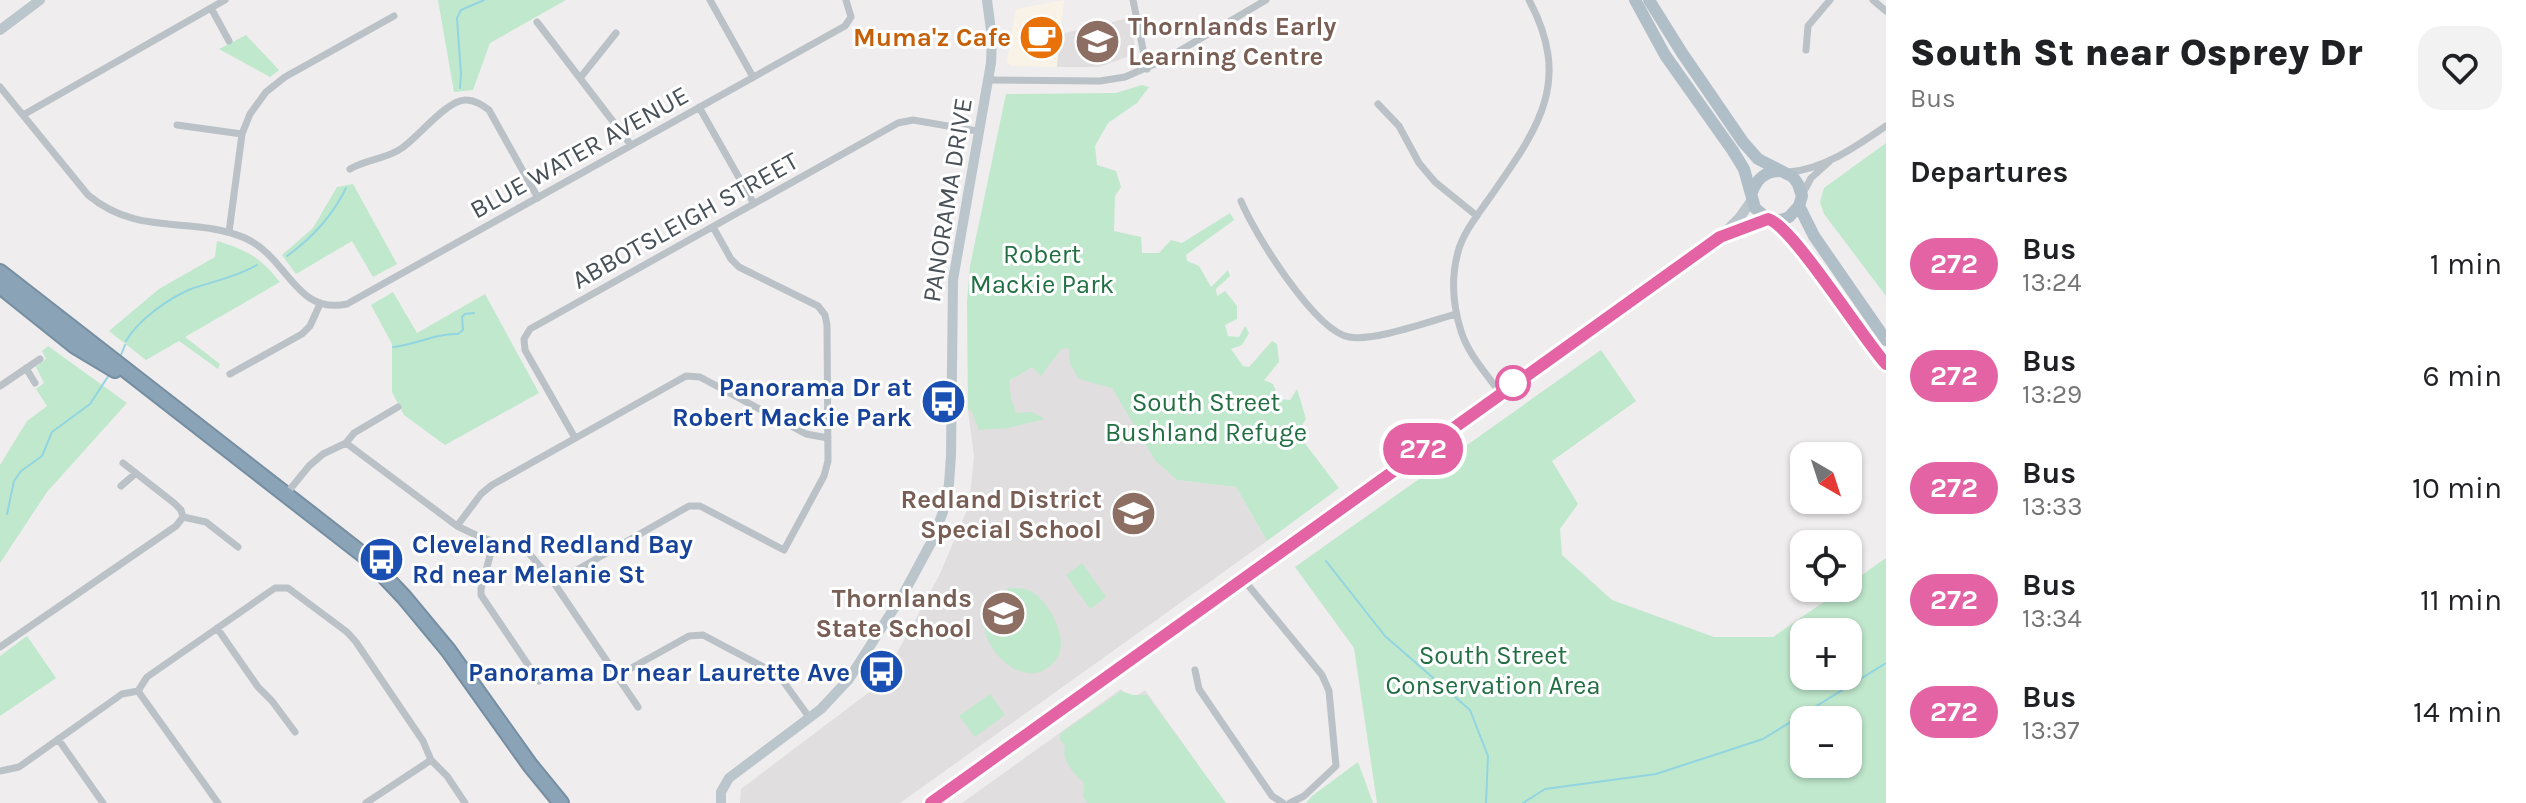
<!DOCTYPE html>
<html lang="en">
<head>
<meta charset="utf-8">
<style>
	:root { --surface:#fff; --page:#f2f2f2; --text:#202124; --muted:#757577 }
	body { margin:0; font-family:Karla,sans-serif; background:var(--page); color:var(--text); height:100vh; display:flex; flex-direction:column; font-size:30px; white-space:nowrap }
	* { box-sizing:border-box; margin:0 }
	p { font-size:26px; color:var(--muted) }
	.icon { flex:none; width:44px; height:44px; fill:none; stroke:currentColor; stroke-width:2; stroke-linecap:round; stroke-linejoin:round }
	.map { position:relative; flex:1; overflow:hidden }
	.side { display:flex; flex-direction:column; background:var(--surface); width:640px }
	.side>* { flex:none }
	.badge { padding:0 16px; border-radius:26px; font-size:28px; line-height:52px }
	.needle { width:52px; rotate:141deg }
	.tools { position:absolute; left:1790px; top:442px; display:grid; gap:16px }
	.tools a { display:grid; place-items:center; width:72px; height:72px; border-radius:16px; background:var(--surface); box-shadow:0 2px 6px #0004; font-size:40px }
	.map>.badge { position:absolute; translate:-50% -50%; box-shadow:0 0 0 4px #fff }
	h2 { padding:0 24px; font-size:30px; line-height:72px }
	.round { display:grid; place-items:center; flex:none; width:84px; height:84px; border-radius:24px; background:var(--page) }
	.headline { display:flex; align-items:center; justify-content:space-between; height:136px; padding:0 24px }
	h1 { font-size:38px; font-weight:800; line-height:60px }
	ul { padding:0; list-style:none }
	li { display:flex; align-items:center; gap:24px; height:112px; padding:0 24px }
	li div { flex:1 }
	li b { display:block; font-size:30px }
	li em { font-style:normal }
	li .badge { min-width:88px; font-weight:700; text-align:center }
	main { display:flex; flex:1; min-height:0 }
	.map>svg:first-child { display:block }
	.commercial { fill:#f9f2e7 }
	.education { fill:#e0dede }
	.green { fill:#c0e8cd; fill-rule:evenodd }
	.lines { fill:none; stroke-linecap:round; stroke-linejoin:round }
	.stream { stroke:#92d5e0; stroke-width:2 }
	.highway-casing { stroke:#768ea1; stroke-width:18 }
	.street { stroke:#bac2c8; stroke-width:7 }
	.secondary { stroke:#bbc5cc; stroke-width:10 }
	.primary { stroke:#b0bec8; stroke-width:12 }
	.highway { stroke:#8aa3b6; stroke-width:14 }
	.line-casing { stroke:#fff; stroke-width:18 }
	.line { stroke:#e463a4; stroke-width:12 }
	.stop-dot { fill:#fff; stroke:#e463a4; stroke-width:4 }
	.labels { text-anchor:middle; stroke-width:6; stroke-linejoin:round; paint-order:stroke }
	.education-label { font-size:26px; font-weight:bold; fill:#785e54; stroke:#fff; text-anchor:end }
	.food-label { font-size:26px; font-weight:bold; fill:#c56008; stroke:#fff; text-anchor:end }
	.street-label { font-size:26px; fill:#485158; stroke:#fff }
	.park-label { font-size:26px; fill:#226f43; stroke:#fff }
	.transit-label { font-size:26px; font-weight:bold; fill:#164399; stroke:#fff; text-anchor:end }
</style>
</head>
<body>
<main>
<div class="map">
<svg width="1886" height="803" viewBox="0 0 1886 803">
	<rect width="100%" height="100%" fill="#efeded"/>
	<!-- commercial -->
	<path class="commercial" d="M1064,0L1057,67L1011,66L1007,62L1016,9Z"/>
	<!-- education -->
	<path class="education" d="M1129,18L1135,47L1130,56L1099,67H1057L1060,34Z
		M1067,340L1112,388L1177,480L1236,487L1267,541L900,803H740L741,789L880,684L939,576L969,505L974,456L968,411Z
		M1121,689L1130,701L1145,690L1197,763L1140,803H962Z"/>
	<!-- green -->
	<path class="green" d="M438,0H566L490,43L473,90L454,92Z
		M246,35L279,70L270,77L219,49Z
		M1142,85L1149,87L1137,103L1108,123L1095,146L1097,165L1116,171L1121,187L1115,196L1114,231L1141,237L1142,253H1159L1171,240L1182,243L1230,213L1234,220L1186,255L1187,261L1199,266L1211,287L1228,270L1230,276L1216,289L1217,296L1225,291L1237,306V319L1225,325L1228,336L1239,337L1245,326L1249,333L1242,345L1231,349L1243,366L1249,367L1272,341L1277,344L1279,362L1264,380L1273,384L1279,399L1290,400L1297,389L1306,419L1297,433L1339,488L1267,541L1236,487L1177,480L1155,460L1112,388L1079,379L1070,364L1069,348L1061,349L1041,376L1032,367L1009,381L1011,399L1016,413L1032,412L1045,419L1007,428L979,430L971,410L968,411L967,301L970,266L1006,94L1116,93Z
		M1886,143V296L1824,214L1820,202L1824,188Z
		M353,184L397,264L373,277L352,241L296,274L282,255L313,228L337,187Z
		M217,241C247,250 260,257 280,282L185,337L220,364L218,369L179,341L146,360L109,331L159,289L215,257Z
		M393,292L417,333L485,294L539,393L445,445L404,415L392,392V344L371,305Z
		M48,346L127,403L47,492L0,563V465L27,421L47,406L36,389L44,383L36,367L46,359L42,351Z
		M1601,350L1636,401L1552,461L1578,504L1560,529L1562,555L1612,600L1714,637H1773L1844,588H1848V585L1886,558V803H1377L1354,648L1295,567ZM1804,632H1848V676H1804ZM1804,720H1848V764H1804Z
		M1082,563L1106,597L1090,609L1066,575Z
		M1010,588C1016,588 1022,588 1028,590C1048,598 1070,639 1057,658C1021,711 943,611 1010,588Z
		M27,636L56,678L0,716V656Z
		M1121,691L1133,695H1147L1226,803H1088L1083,797L1084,783C1074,774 1061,760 1065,746L1060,740V734Z
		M990,694L1005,715L975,737L959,716Z
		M1358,762L1373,803H1306L1312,796Z"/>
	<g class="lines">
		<!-- stream -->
		<path class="stream" d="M460,88L461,74L457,18L461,10L484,0
			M287,256C312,238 332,217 346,188
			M126,341C138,320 169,298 191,289C214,281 236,277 257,265
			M393,347C416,345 435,333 458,334L463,330L462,317L465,314L474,313
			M121,355L125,345
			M7,514L14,481L21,471L42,456L52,432L90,404L109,375
			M1326,561L1385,636L1470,710L1488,756L1486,803
			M1523,803L1545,789L1656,774L1763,739L1886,663"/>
		<defs>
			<path id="highway" d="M0,272L366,557L404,597L448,650L530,765L561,803
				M0,286L75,346L115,370"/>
		</defs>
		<!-- highway casing -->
		<use href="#highway" class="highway-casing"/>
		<!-- street -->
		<path class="street" d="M710,0L753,77
			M1133,0L1147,69
			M1873,0L1886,11
			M211,8L229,41
			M537,22L631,145
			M1806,50L1808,26L1830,0
			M580,78L616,33
			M988,80L1100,81L1125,77L1164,60L1266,0
			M0,87L88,195C140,238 191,215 245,238C289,258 295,315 347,304L845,26L851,17L846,0
			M1378,104L1399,126L1419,163L1435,182L1477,216
			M699,107L754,204
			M23,115L225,0
			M177,125L242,134
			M350,169C367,159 387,159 402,148C418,137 448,99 466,100C475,100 482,105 489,110L538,198
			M1788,172C1823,170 1857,146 1886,126
			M1802,195L1811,178L1829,162
			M1241,201C1254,233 1315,331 1349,337C1373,342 1431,321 1456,314
			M229,232L242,134L250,114L266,92L285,77L394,16
			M26,368L35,383
			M230,374L302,334L310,326L320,304
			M0,386L40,359
			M1500,393C1486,373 1468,354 1461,331C1453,306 1451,278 1458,252C1463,233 1477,216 1488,200C1536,131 1574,84 1529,0
			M575,438L525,350L524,339L530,329L898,123L913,120L977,131
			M346,443L457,526L480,537L528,552L554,583L689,506H700L784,550L824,476L828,461L827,325L825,315L818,306L739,267L731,259L713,227
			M123,463L174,503L181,510L183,517
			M121,486L136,473
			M287,493L309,466L323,454L346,443L354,433L398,407
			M183,517L206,522L238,547
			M457,526L481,494L492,485L686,376L700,377L806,434L828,438
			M494,541L481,589V595L539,681
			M1243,579L1322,675L1329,691L1336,766L1304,796L1290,803
			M554,583L638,707
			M217,628L258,687L272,701L295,732
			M0,647L176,526L183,517
			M1195,670L1199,689L1272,796L1283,803
			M617,676L689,636L703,635L773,672L783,681L809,717
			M138,691L218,803
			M58,739L103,803
			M0,771L19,767L122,694L138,691L147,677L275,588H288L347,632L356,642L423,741L431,760L447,776L465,803
			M366,803L431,760"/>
		<!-- secondary -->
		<path class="secondary" d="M0,30L40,0
			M1725,235L1768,219
			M721,803V792L729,778L821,709L849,679L905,591L932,541L943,512L949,484L951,455L953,280L991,63L992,38L987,0
			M931,803L1500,393L1720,237L1740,217L1752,200"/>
		<!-- primary -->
		<path class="primary" d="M1635,0L1665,55L1733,151L1744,169L1755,208L1768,219L1781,220L1789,217L1799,206L1802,196L1798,184L1793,177L1758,159L1743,142L1682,53L1649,0
			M1752,192C1757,179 1765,171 1780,171
			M1799,206L1814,236L1886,340
			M1775,221L1798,245L1886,364"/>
		<!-- highway -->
		<use href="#highway" class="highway"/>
	</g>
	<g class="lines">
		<defs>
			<path id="line" d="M931,803L1720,237L1768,219C1792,225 1863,339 1886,364"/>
		</defs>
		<!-- line casing -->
		<use href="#line" class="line-casing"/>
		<!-- line -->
		<use href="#line" class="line"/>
	</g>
	<!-- icons -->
	<defs>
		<symbol id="cafe-disc" viewBox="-11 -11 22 22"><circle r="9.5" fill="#e8710a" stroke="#fff"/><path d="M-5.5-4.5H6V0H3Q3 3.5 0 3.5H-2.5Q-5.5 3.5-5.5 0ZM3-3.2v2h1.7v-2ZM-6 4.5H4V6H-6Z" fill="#fff"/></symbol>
		<symbol id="school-disc" viewBox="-11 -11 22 22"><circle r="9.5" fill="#8d6e63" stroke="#fff"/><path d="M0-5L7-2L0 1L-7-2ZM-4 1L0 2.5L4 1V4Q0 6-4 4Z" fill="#fff"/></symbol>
		<symbol id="bus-disc" viewBox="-11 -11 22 22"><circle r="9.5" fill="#1a4fb4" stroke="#fff"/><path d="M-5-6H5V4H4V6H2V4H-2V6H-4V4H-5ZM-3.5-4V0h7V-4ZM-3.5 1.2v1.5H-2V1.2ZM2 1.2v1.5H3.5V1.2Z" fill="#fff"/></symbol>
	</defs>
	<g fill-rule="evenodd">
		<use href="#cafe-disc" x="1016" y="12" width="51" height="51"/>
		<use href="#school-disc" x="1072" y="16" width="51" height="51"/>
		<use href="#bus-disc" x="918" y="376" width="51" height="51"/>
		<use href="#school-disc" x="1108" y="488" width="51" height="51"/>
		<use href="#bus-disc" x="356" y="534" width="51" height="51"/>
		<use href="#school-disc" x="978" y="588" width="51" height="51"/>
		<use href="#bus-disc" x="856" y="646" width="51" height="51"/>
	</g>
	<!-- markers -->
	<circle class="stop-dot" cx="1513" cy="383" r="16"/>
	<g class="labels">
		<!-- education labels -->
		<g class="education-label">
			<text x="1128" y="35" text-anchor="start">Thornlands Early<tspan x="1128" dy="30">Learning Centre</tspan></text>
			<text x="1102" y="508">Redland District<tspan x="1102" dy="30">Special School</tspan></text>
			<text x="972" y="607">Thornlands<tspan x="972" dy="30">State School</tspan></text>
		</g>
		<!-- food labels -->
		<g class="food-label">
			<text x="1011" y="46">Muma'z Cafe</text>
		</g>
		<!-- street labels -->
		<g class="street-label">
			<text transform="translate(579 152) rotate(-29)" y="9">BLUE WATER AVENUE</text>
			<text transform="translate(947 200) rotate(-81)" y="9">PANORAMA DRIVE</text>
			<text transform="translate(685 220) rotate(-29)" y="9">ABBOTSLEIGH STREET</text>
		</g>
		<!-- park labels -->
		<g class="park-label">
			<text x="1042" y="263">Robert<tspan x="1042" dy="30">Mackie Park</tspan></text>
			<text x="1206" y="411">South Street<tspan x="1206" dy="30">Bushland Refuge</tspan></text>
			<text x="1493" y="664">South Street<tspan x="1493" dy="30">Conservation Area</tspan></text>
		</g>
		<!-- transit labels -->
		<g class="transit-label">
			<text x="912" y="396">Panorama Dr at<tspan x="912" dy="30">Robert Mackie Park</tspan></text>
			<text x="412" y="553" text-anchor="start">Cleveland Redland Bay<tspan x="412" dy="30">Rd near Melanie St</tspan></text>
			<text x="850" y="681">Panorama Dr near Laurette Ave</text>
		</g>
	</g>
</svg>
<div class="tools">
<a><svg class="needle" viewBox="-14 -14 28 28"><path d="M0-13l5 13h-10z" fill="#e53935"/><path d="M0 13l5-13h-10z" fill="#757577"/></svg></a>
<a><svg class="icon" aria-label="locate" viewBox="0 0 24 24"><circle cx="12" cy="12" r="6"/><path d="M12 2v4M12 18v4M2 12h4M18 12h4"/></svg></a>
<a>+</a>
<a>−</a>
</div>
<b class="badge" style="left:1423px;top:449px;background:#e463a4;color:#fff">272</b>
</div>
<section class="side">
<div class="headline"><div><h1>South St near Osprey Dr</h1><p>Bus</p></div><a class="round"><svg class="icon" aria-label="heart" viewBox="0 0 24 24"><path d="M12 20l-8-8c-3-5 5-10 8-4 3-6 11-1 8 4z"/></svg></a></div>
<h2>Departures</h2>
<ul>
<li><span class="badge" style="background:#e463a4;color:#fff">272</span><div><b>Bus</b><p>13:24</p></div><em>1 min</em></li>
<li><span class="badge" style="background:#e463a4;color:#fff">272</span><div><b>Bus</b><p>13:29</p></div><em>6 min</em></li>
<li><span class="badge" style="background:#e463a4;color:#fff">272</span><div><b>Bus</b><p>13:33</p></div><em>10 min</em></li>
<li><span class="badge" style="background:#e463a4;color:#fff">272</span><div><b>Bus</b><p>13:34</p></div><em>11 min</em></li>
<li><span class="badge" style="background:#e463a4;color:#fff">272</span><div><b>Bus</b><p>13:37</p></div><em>14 min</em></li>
</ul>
</section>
</main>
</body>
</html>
